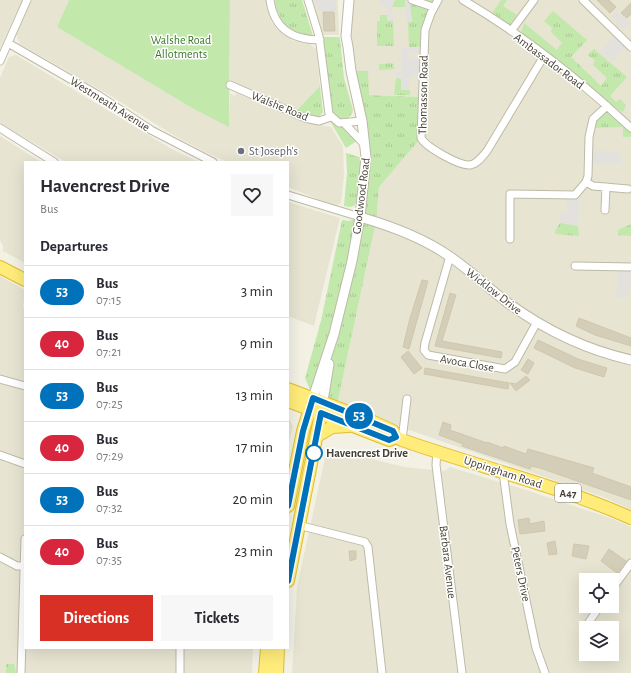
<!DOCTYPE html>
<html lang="en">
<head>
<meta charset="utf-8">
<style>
	:root { --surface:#fff; --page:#f7f7f7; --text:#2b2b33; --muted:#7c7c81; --line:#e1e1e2; --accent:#d93025 }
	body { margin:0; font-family:"Alegreya Sans",sans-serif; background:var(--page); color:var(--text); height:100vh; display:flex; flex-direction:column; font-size:15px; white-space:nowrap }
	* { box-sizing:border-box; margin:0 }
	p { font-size:13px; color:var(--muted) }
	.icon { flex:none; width:22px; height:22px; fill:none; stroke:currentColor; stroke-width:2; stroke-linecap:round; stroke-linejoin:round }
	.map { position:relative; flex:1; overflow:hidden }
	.side { position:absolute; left:24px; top:161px; width:265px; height:488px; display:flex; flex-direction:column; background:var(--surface); border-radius:0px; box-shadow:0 4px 16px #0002 }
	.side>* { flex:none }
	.badge { padding:0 8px; border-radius:13px; font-size:14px; line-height:26px }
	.tools { position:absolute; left:579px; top:573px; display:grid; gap:8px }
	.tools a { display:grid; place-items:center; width:40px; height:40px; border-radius:0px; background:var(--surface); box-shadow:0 4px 16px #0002; font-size:20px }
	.map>.badge { position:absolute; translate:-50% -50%; box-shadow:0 0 0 2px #fff }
	h2 { padding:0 16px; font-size:15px; line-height:36px }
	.round { display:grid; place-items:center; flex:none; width:42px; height:42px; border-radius:0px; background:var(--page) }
	.head { display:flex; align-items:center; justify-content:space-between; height:68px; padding:0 16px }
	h1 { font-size:19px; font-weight:600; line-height:30px }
	.action { display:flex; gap:8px; margin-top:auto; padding:8px 16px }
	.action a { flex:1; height:46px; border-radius:0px; background:var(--accent); color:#fff; font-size:16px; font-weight:600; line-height:46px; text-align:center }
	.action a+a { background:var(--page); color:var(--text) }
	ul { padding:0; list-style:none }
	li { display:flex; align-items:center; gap:12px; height:52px; padding:0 16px; border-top:1px solid var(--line) }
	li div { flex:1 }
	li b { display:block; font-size:15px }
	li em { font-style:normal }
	li .badge { min-width:44px; font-weight:700; text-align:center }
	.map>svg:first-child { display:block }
	.residential { fill:#e7e4d2; fill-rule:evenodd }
	.grass { fill:url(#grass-tufts) }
	.garden { fill:#c3e8ac }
	.parking { fill:#e3e1dd }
	.building { fill:#d4ceb9; stroke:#cfc7ad }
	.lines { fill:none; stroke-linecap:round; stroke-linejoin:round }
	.minor-casing { stroke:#bebaa7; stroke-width:9 }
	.tertiary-casing { stroke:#bebaa7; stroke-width:11 }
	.trunk-casing { stroke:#e0bd31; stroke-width:14 }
	.minor { stroke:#fff; stroke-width:7 }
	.tertiary { stroke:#fff; stroke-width:9 }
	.trunk { stroke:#ffec7a; stroke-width:12 }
	.line-casing { stroke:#fff; stroke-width:9 }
	.line { stroke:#0072bc; stroke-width:6 }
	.worship-dot { fill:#6b7280; stroke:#fff; stroke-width:1.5 }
	.stop-dot { fill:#fff; stroke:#0072bc; stroke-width:2 }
	.labels { text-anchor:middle; stroke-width:3; stroke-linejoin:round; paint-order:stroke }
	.shield { fill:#fff; stroke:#7d7a71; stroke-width:1 }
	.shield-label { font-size:11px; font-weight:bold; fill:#454134 }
	.park-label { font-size:12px; fill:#377726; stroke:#fff }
	.street-label { font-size:12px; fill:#454134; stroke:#fff }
	.worship-label { font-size:12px; fill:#5b616d; stroke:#fff; text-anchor:start }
	.stop-label { font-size:12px; font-weight:bold; fill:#454134; stroke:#fff; text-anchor:start }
</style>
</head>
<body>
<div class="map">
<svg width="631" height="673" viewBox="0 0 631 673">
	<defs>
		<pattern id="grass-tufts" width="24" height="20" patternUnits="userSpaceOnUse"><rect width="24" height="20" fill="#c3e8ac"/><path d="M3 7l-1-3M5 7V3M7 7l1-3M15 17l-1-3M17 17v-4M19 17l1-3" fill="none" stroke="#a9c895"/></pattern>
	</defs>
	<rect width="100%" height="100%" fill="#f2f1e4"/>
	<!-- residential -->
	<path class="residential" d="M0,0H22L0,48Z
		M32,0H69L57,27L192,108L229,126L230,93L235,96L236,93L304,122L331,127L343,146L344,176L341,203L337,205L325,202L288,187V162H228L205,152L175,136L111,96L20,44L16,34Z
		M230,0H267L268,12L272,23L278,30L294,41L310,44L316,49L320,86L297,110L230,81Z
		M313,0H338L339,35H323Z
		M348,0H631V510L606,498L409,430L338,400L376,222L379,187L421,138V97L356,94L350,47Z
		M16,55L170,148L199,162H66L0,123V78L9,57Z
		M0,136L41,162H25V263L3,251V246L0,240Z
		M288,202L340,218L314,326L288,316Z
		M0,276L25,290L23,308H25V648H253L252,673H0Z
		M288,416L293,427L288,446Z
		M340,451L404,467L445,471L450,467L526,490L613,519L631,527V673H292L297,587L326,453ZM586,580H612V606H586ZM586,628H612V654H586Z"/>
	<!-- grass -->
	<path class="grass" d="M275,0H302L313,36C295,44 275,16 275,0Z
		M395,0H405V7H392Z
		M413,0H438L433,7L424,47H409L408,22H412L410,8Z
		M501,0H507L503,6L517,15L507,29L490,16Z
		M553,11L587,40L571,57L601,86L607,78L593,65L595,60L587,55L594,49L627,77L610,96L616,102L620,99L626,105L623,112L593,94L521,33L524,23L557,50L562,43L551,32L552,28L544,21Z
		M380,15H387V21H393L394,46H377V21H380Z
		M322,37H339L340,39L344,78L353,110L352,114L348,118H338L332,111L330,103Z
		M393,63L394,69L379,70V64Z
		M351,71H368L369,95L421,97V138L379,187L376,222L338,400L313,397L305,378L321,321L342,220L349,221L360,217L368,159Z
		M396,78H401V90H410V95H394Z
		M320,86L323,112L316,120L295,112Z
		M607,106L631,125V137H623V127L591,128Z
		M330,121L348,129L360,139L346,148Z
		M346,153L362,158L357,201L354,206L350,207L344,206L347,173Z
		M560,223L578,226L579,236L555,234V231Z
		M631,224V236L618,235V230Z
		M6,664H14L16,673H6Z"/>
	<!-- garden -->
	<path class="garden" d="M69,0H230L229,127L192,108L57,27Z"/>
	<!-- parking -->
	<path class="parking" d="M314,0H336V11H319Z
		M380,0H395L392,7L393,21H387V6L380,5Z
		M405,0H418H413L410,4L412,22H406Z
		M616,11L630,23L624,29L619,27L616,32L612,29L618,22L612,16Z
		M616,33L628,44L612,61L599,52Z
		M402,48H422V52L410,53V57L421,58L419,76H410L409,90H401V79L396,78V72H402Z
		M589,150L620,152L622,163L591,164Z
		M579,196L578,226L560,222L559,213H567V197Z
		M619,267L631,268L630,296L616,298Z"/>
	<!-- building -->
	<path class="building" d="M597,0H609L616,7L610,13Z
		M631,3V14L627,18L621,13Z
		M323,12H334L335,31H324Z
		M422,280L428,281L409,349L403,347L410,318Z
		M450,293L456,295L442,341L502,352L501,358L435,346Z
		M579,318L631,338V346L595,335L576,326Z
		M538,340L578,359L607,368L604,377L575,368L534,348Z
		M408,351L422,368L414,374L401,357Z
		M528,359L534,363L528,374L521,370Z
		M425,368L509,383L508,389L424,374Z
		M526,376L530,380L516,391L510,383L516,384Z
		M443,422L451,425L450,430L487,443V442L503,448L504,446L526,454L528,449L594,468L592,473L631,487V500L540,468L531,466L530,469L462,446L463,444L439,435Z
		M529,518L530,524L544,521L545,531L520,534L518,520Z
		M555,541L557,554L549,555L547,543Z
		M574,544L589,546L586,559L572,556Z
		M609,549L626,561L617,573L601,561Z
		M349,551H356V559L350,561Z"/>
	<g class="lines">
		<defs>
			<path id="minor" d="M270,0C274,29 292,40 320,40
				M308,0L319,36L329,114L339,123L362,121
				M412,0L433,7
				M438,0L431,13L425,30L421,138C426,147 459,166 470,165C477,164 482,157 487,151L544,56
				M463,0C523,35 580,80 631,128
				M583,0L631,47
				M511,31L534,0
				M8,43L98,95L151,130L213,162
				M0,61L27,0
				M230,85L305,118L319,121L331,117
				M344,123L365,145
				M0,128L54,162
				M586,182L593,186L628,189
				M288,195L360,217
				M605,210L606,187
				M510,239V194L575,195L586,182L588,176L589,137L593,119L607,106
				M450,256L425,343L424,350L428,355L505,369L515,362L537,322
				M575,266L631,267
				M0,379L25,386
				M402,440L407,399
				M437,451L436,465L462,673
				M0,455L25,464
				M503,472L510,524L536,648L545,673
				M298,525L365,542L368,547L382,673
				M0,557L17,566H24
				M612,589L631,563
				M589,622L600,606
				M21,673L25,539
				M180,673V648"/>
			<path id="tertiary" d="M360,217C391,226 422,237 449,256C470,270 488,288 508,303C545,330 587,350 631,360
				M313,398L334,334L352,261L360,217L366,157L362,121L351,71L348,47L346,36L349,0
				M322,407L329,364"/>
			<path id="trunk" d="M0,267L25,280
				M288,389L367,419L393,431L396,437L402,440C478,467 557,485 631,518
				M288,401L389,440L396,437
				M317,436L332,427L348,426
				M288,506L303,431L312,402
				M288,581L321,413
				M265,673L267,648
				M277,673L278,648"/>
		</defs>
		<!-- minor casing -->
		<use href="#minor" class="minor-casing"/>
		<!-- tertiary casing -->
		<use href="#tertiary" class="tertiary-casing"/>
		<!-- trunk casing -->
		<use href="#trunk" class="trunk-casing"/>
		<!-- minor -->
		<use href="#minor" class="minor"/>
		<!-- tertiary -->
		<use href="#tertiary" class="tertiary"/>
		<!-- trunk -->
		<use href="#trunk" class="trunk"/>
	</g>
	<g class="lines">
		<defs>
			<path id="line" d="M288,506L303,431L313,398L393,431L396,437L389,440L321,413L288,581"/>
		</defs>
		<!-- line casing -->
		<use href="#line" class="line-casing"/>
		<!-- line -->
		<use href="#line" class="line"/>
	</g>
	<!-- markers -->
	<circle class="worship-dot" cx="241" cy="151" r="4"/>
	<circle class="stop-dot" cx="314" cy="453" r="8"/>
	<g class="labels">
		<!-- shield labels -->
		<rect class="shield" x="555" y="484" width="26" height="18" rx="3"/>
		<g class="shield-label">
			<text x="568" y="497">A47</text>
		</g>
		<!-- park labels -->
		<g class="park-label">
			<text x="181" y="44">Walshe Road<tspan x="181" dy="14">Allotments</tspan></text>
		</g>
		<!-- street labels -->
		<g class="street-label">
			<text transform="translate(549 61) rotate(37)" y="4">Ambassador Road</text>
			<text transform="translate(423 95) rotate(-89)" y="4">Thomasson Road</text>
			<text transform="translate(110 104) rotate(32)" y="4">Westmeath Avenue</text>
			<text transform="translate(280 106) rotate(22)" y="4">Walshe Road</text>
			<text transform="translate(361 196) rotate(-83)" y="4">Goodwood Road</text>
			<text transform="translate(494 291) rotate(38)" y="4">Wicklow Drive</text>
			<text transform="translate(467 363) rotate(10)" y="4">Avoca Close</text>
			<text transform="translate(503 472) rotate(18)" y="4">Uppingham Road</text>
			<text transform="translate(448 562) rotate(83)" y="4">Barbara Avenue</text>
			<text transform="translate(521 574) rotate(78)" y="4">Peters Drive</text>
		</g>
		<!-- worship labels -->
		<g class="worship-label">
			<text x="249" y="155">St Joseph's</text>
		</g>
		<!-- stop labels -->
		<g class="stop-label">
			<text x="326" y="457">Havencrest Drive</text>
		</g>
	</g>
</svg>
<div class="tools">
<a><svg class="icon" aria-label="locate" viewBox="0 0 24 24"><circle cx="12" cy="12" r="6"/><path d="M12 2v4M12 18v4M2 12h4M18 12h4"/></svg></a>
<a><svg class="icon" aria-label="layers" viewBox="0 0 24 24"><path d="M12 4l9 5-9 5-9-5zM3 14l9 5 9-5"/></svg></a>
</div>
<b class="badge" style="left:359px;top:416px;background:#0072bc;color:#fff">53</b>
<section class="side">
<div class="head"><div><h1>Havencrest Drive</h1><p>Bus</p></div><a class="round"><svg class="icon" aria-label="heart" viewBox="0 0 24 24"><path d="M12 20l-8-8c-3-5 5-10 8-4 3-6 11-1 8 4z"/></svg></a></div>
<h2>Departures</h2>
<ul>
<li><span class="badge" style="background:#0072bc;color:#fff">53</span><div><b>Bus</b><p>07:15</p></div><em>3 min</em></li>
<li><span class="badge" style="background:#d7263d;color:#fff">40</span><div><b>Bus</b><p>07:21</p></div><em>9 min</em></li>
<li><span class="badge" style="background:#0072bc;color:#fff">53</span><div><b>Bus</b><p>07:25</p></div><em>13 min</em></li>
<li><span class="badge" style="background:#d7263d;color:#fff">40</span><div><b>Bus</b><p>07:29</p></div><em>17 min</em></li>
<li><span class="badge" style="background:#0072bc;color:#fff">53</span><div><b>Bus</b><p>07:32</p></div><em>20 min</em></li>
<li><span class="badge" style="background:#d7263d;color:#fff">40</span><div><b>Bus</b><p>07:35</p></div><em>23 min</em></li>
</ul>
<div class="action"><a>Directions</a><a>Tickets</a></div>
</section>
</div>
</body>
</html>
